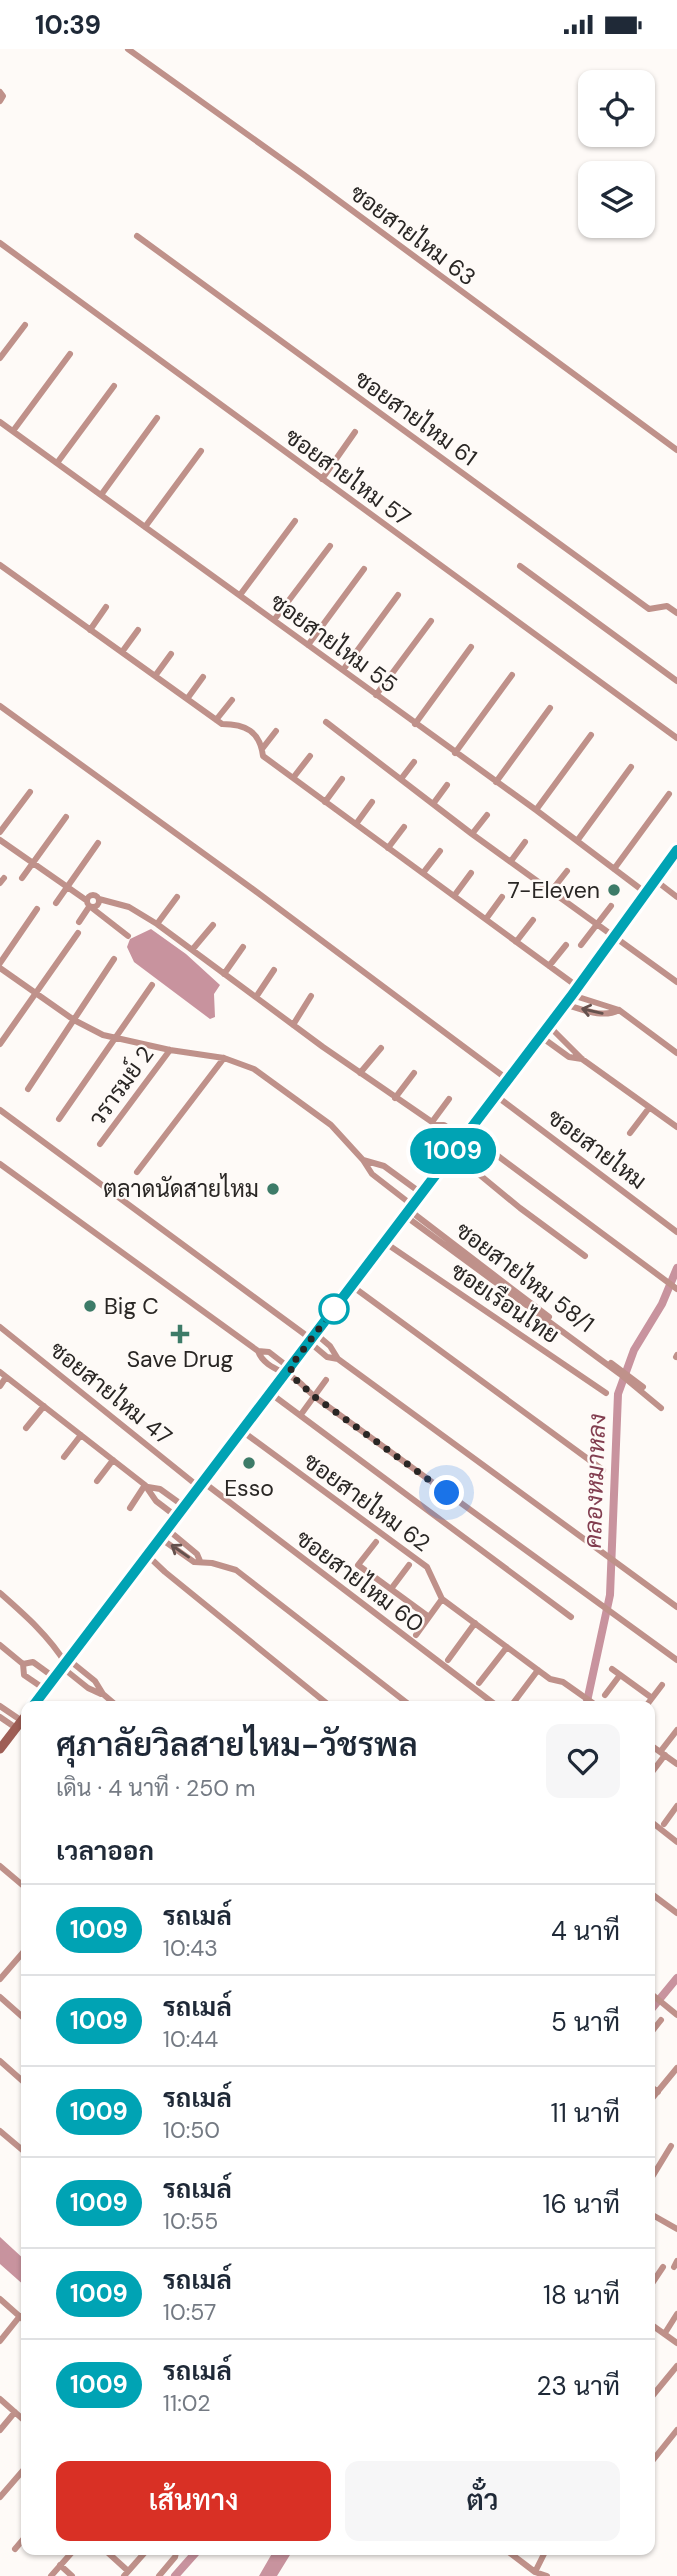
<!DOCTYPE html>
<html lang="th">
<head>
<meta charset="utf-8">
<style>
	:root { --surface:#fff; --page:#f6f6f7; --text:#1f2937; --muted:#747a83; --line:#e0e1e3; --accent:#d93025 }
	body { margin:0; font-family:"DM Sans",Sarabun,sans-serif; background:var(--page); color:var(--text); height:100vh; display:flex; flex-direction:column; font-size:26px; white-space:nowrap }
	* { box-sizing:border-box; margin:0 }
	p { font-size:23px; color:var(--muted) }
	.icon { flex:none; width:38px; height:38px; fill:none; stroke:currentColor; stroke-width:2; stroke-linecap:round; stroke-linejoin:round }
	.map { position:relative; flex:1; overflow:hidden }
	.drawer { position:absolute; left:21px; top:1652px; width:634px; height:854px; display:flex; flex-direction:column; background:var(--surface); border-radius:14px; box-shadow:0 2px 5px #0004 }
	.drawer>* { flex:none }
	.badge { padding:0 14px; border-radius:23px; font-size:24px; line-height:46px }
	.buttons { position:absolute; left:578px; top:21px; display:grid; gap:14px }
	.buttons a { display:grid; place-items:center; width:77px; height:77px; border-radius:14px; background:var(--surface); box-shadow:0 2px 5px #0004; font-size:35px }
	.you { position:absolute; width:35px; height:35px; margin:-18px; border:5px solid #fff; border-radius:50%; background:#1a73e8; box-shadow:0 0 0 10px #1a73e833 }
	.map>.badge { position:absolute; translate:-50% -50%; box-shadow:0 0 0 4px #fff }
	h2 { padding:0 35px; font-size:26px; line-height:63px }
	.round { display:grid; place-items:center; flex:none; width:74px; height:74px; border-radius:14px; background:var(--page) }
	.summary { display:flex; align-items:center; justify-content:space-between; height:119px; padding:0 35px }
	h1 { font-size:33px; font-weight:600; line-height:52px }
	.primary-button { display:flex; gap:14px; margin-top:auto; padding:14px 35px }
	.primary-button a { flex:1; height:80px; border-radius:14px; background:var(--accent); color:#fff; font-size:28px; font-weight:600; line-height:80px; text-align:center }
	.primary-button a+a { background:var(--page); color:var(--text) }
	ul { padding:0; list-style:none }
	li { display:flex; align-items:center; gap:21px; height:91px; padding:0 35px; border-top:2px solid var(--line) }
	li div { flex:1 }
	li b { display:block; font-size:26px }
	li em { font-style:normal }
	li .badge { min-width:77px; font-weight:700; text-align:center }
	.status { display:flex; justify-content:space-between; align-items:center; height:49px; padding:0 35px; background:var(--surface); direction:ltr }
	.status svg { height:19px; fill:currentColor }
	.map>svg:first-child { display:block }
	.water { fill:#c8939e }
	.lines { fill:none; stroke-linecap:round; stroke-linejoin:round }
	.canal { stroke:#c8939e; stroke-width:8 }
	.minor { stroke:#bf918a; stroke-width:6 }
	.secondary { stroke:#9e5e55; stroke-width:9 }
	.oneway { stroke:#65514d }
	.line-casing { stroke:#fff; stroke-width:16 }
	.line { stroke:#00a3b4; stroke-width:10 }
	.walk { stroke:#292624; stroke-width:7; stroke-dasharray:0 12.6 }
	.poi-dot { fill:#3d7b68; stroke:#fefaf7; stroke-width:2.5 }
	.stop-dot { fill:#fff; stroke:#00a3b4; stroke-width:3.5 }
	.labels { text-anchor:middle; stroke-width:5; stroke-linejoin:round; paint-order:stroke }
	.street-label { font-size:23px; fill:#292624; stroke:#fefaf7 }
	.poi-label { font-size:23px; fill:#292624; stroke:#fefaf7; text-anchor:end }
	.water-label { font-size:24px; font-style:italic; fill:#823e50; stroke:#fefaf7 }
</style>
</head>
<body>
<div class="status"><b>10:39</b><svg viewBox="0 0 49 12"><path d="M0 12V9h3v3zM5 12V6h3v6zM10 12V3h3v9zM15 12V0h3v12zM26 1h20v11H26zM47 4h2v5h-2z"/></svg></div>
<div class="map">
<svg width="677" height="2527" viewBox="0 0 677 2527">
	<rect width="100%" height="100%" fill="#fefaf7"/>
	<!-- water -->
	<path class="water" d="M151,880L186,905L220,936L214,945L215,968L210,970L134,913L127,898L130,890Z
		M0,2188L26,2212V2238L0,2215Z
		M274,2501H293L277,2527H259Z"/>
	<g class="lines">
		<!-- canal -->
		<path class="canal" d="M586,1657L610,1546L618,1345L634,1301L662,1255L677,1219
			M649,1963L677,1929
			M175,2527L198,2501"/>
		<!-- minor -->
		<path class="minor" d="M128,0L304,126L677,401
			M0,43L3,47L0,52
			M137,187L649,560L667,557L677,564
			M0,194L677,689
			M0,309L25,276
			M0,373L536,761L646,844
			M13,382L70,305
			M57,414L114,337
			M322,430L355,383
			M101,446L157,369
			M145,478L201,402
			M0,516L222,675C245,675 260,682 263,707L578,938
			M520,517L677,632
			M240,546L295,472
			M274,571L330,497
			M90,581L106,558
			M308,596L364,520
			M122,603L138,581
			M343,621L398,546
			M155,627L171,605
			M376,646L431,572
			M187,650L203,628
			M0,657L254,841L507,1030
			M216,671L232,651
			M326,673L472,785L677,933
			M415,675L471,598
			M262,700L276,682
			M455,704L512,626
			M293,729L310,707
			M401,730L414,713
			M496,733L550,659
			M325,753L342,730
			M433,755L447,736
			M536,761L591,686
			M356,775L372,753
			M0,783L30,743
			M472,785L487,766
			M0,791L86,851
			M577,792L631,718
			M388,799L404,778
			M511,812L525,793
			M614,820L669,745
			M423,824L440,802
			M22,829L66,768
			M655,831L677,848
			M0,834L4,829
			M552,841L567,822
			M87 852a6 6 0 1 1 12 0a6 6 0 1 1-12 0Z
			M454,847L471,824
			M99,850L129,858L157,875L323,998L432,1073L438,1083L457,1096
			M56,854L98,794
			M92,859L128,887
			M486,870L502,848
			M79,873L89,858
			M157,875L177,848
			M516,893L533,871
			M581,896L611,857
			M192,901L213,876
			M0,914L37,860
			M549,917L566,896
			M0,919L74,971L103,986L170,1001L224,1009L254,1020L331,1076L363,1111L372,1125L412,1156
			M224,925L243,898
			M572,946L619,961L677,1004
			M256,948L274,921
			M564,955C582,960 602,970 619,961
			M293,976L311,947
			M549,977L582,1010L677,1078
			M540,987L569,1008L582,1010
			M0,995L78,884
			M360,1024L381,999
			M28,1040L114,910
			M495,1046L677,1183
			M395,1049L414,1024
			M0,1061L307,1287
			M59,1070L152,936
			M432,1073L449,1050
			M435,1076H444L463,1089
			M468,1082L494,1104L677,1240
			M630,1084L649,1059
			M100,1095L170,1001
			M452,1103L520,1159L585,1207
			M363,1111L384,1117L421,1144
			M0,1115L258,1302C264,1319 285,1322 298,1332C304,1337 309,1343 315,1348L677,1611
			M137,1123L224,1009
			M409,1161L549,1268
			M404,1166L620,1325L661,1359
			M384,1193L606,1344
			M352,1237L603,1421
			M0,1278L199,1438
			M307,1287L316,1285L330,1297L338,1310L677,1558
			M308,1292L327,1308L338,1310
			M258,1302L269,1303L291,1320
			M676,1308L677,1306
			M611,1314L643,1338
			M0,1323L145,1436L156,1452L177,1468
			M0,1337L6,1328
			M270,1344L571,1568
			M302,1364L326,1331
			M26,1379L44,1357
			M242,1382L427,1518L442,1550L550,1630L563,1633L597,1657
			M64,1408L81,1386
			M97,1432L113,1411
			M203,1433L497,1657
			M148,1438L160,1440L185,1458
			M130,1459L145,1436
			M167,1480L197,1505L200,1512
			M160,1489L194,1513L212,1514L236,1521L411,1657
			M376,1493L358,1516L429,1568
			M147,1506L165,1523L330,1657
			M391,1540L409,1516
			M0,1544C25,1566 49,1587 66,1615
			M416,1586L442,1550
			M0,1596L23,1615L24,1626L46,1641
			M69,1611L95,1632L103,1645L117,1657
			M448,1611L475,1574
			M23,1615L33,1613L55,1629
			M63,1619L88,1639L101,1645
			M612,1620L652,1649
			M479,1634L507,1598
			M605,1646L620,1626
			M0,1657L22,1672
			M511,1657L538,1621
			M646,1657L662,1636
			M0,1668L16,1679
			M649,1695L677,1715
			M660,1703L677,1681
			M649,1727L665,1706
			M649,1771L677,1793
			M664,1775L677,1757
			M0,1817L26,1839
			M649,1843L677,1864
			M0,1930L26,1900
			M649,1943L677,1966
			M0,1948L26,1971
			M649,1986L661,1971
			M0,2012L26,2035
			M649,2036L658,2043
			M649,2053L677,2019
			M0,2082L26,2104
			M649,2133L671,2097
			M649,2164L677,2180
			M674,2218L677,2212
			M649,2239L663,2218
			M0,2250L26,2273
			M649,2274L677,2294
			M665,2284L677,2265
			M0,2292L20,2267
			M26,2333V2332
			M0,2350L26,2373
			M649,2351L677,2317
			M0,2381L15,2363
			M649,2416L677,2381
			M0,2448L26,2418
			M15,2500L26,2487
			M105,2501L128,2522
			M506,2501L535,2523L547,2527
			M60,2516L72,2527
			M535,2523L546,2501
			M51,2527L74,2501
			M124,2527L147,2501
			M159,2527L175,2508L176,2504L174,2501"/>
		<!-- secondary -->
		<path class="secondary" d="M33,1657L572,946L677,801
			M0,1700L26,1666"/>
	</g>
	<!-- one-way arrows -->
	<defs><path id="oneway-shaft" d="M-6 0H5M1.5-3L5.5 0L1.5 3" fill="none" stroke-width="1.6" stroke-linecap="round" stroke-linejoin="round" transform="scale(1.75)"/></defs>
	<g class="oneway">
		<use href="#oneway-shaft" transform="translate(592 962) rotate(-167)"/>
		<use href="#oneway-shaft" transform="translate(180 1502) rotate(-145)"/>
	</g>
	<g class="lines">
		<defs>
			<path id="line" d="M33,1657L572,946L677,801"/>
		</defs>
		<!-- line casing -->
		<use href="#line" class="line-casing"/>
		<!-- line -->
		<use href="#line" class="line"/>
		<!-- walk -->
		<path class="walk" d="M334,1260L290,1318L295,1330L315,1348L447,1444"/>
	</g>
	<!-- markers -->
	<g class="poi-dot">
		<circle cx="614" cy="841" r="7"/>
		<circle cx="273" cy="1140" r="7"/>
		<circle cx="90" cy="1257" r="7"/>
		<path d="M176.5 1274.5h7v7h7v7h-7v7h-7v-7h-7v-7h7z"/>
		<circle cx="249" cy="1414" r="7"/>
	</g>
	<circle class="stop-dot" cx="334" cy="1260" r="14"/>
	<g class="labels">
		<!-- street labels -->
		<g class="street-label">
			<text transform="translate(413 186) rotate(37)" y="8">ซอยสายไหม 63</text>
			<text transform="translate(416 369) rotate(36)" y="8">ซอยสายไหม 61</text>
			<text transform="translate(348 428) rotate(36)" y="8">ซอยสายไหม 57</text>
			<text transform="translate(334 594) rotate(36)" y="8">ซอยสายไหม 55</text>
			<text transform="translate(121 1037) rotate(-54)" y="8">วรารมย์ 2</text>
			<text transform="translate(597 1100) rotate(37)" y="8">ซอยสายไหม</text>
			<text transform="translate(525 1228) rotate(37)" y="8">ซอยสายไหม 58/1</text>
			<text transform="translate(505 1254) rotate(34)" y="8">ซอยเรือนไทย</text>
			<text transform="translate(111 1344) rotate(39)" y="8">ซอยสายไหม 47</text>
			<text transform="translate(367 1453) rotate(36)" y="8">ซอยสายไหม 62</text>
			<text transform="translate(360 1532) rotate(37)" y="8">ซอยสายไหม 60</text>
		</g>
		<!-- poi labels -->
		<g class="poi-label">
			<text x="600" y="849">7-Eleven</text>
			<text x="259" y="1148">ตลาดนัดสายไหม</text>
			<text x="104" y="1265" text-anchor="start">Big C</text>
			<text x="180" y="1318" text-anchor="middle">Save Drug</text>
			<text x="249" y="1447" text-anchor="middle">Esso</text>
		</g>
		<!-- water labels -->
		<g class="water-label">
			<text transform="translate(595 1432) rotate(-88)" y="8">คลองหมาหลง</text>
		</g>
	</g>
</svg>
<div class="buttons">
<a><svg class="icon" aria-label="locate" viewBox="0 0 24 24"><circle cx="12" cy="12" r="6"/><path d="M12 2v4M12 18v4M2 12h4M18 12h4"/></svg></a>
<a><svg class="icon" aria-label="layers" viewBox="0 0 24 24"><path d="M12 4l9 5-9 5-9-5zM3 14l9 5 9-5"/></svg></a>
</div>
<div class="you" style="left:447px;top:1444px"></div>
<b class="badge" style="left:453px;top:1102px;background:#00a3b4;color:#fff">1009</b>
<section class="drawer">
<div class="summary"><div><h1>ศุภาลัยวิลสายไหม-วัชรพล</h1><p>เดิน · 4 นาที · 250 m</p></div><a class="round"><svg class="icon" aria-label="heart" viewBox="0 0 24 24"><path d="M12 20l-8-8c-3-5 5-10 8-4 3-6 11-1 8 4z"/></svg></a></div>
<h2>เวลาออก</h2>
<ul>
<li><span class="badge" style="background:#00a3b4;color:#fff">1009</span><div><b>รถเมล์</b><p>10:43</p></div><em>4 นาที</em></li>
<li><span class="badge" style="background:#00a3b4;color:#fff">1009</span><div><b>รถเมล์</b><p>10:44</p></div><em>5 นาที</em></li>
<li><span class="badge" style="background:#00a3b4;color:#fff">1009</span><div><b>รถเมล์</b><p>10:50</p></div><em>11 นาที</em></li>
<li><span class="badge" style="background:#00a3b4;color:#fff">1009</span><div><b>รถเมล์</b><p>10:55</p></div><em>16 นาที</em></li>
<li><span class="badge" style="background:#00a3b4;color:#fff">1009</span><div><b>รถเมล์</b><p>10:57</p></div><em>18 นาที</em></li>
<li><span class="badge" style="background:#00a3b4;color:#fff">1009</span><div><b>รถเมล์</b><p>11:02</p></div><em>23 นาที</em></li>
</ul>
<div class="primary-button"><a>เส้นทาง</a><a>ตั๋ว</a></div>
</section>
</div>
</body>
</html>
